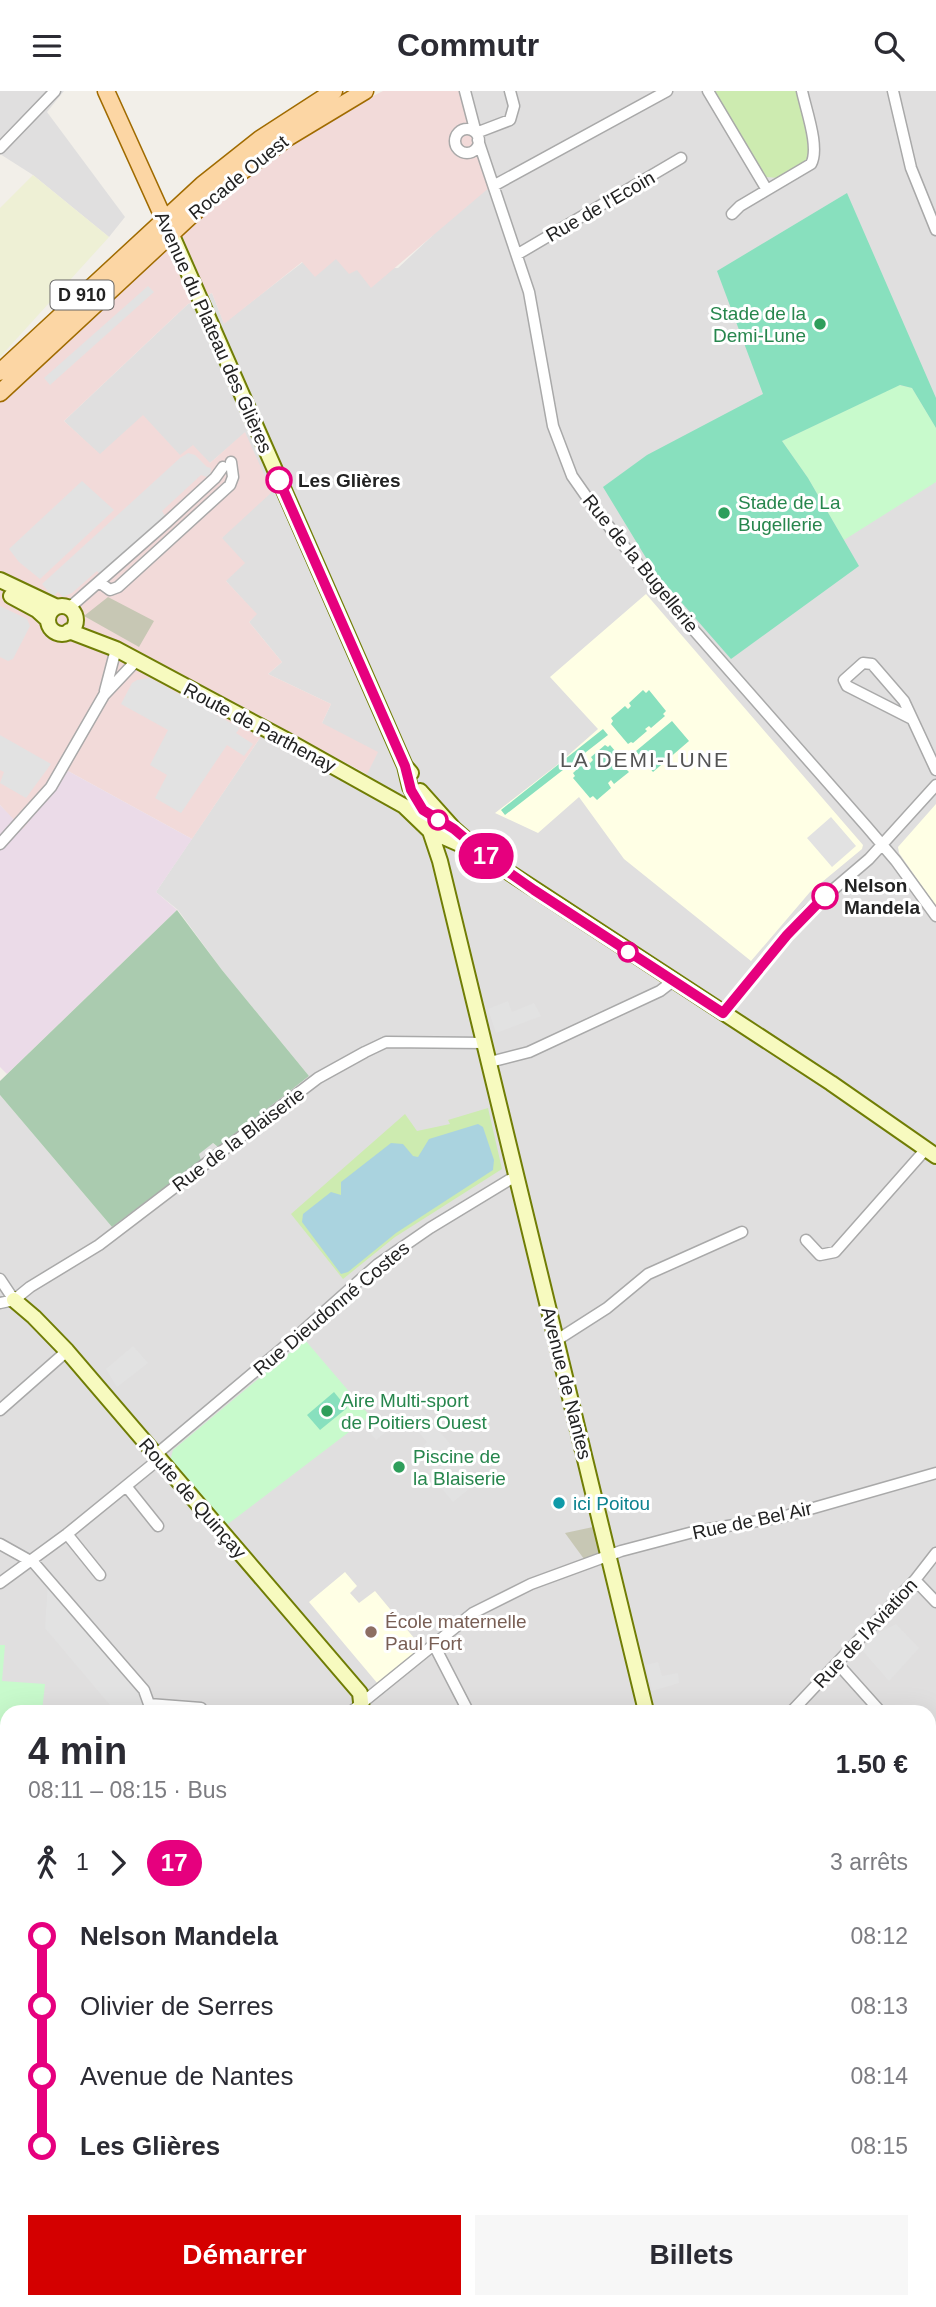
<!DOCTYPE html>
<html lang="fr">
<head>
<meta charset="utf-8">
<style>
	:root { --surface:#fff; --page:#f7f7f7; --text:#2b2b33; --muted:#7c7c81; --accent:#d40000 }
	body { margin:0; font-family:Arial,sans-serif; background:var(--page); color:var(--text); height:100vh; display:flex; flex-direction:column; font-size:26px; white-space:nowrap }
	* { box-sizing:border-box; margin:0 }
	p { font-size:23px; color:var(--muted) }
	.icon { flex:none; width:38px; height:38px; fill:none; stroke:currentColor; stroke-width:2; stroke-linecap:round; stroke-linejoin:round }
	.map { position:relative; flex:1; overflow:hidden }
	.sheet { position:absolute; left:0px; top:1614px; width:936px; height:604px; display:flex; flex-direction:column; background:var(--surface); border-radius:21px 21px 0 0; box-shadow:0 7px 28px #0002 }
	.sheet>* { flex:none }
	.badge { padding:0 14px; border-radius:23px; font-size:24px; line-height:46px }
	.map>.badge { position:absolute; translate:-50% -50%; box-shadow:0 0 0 4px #fff }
	.legs { display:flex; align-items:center; gap:10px; height:77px; padding:0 28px; font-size:23px }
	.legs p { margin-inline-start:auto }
	.headline { display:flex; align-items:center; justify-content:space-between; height:119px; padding:0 28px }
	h1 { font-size:38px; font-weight:700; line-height:52px }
	.action { display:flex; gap:14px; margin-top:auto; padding:14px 28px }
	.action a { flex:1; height:80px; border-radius:0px; background:var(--accent); color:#fff; font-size:28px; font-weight:700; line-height:80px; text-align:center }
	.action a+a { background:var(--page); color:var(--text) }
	ul { padding:0 28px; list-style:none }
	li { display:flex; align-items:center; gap:24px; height:70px; font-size:26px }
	li i { display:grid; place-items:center; width:10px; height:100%; margin:0 9px; background:currentColor }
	li i::after { content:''; width:18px; height:18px; margin:-9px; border:5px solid; border-radius:50%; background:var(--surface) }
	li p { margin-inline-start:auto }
	li:first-child i { background:linear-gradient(#0000 50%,currentColor 0) }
	li:last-child i { background:linear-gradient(currentColor 50%,#0000 0) }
	header { display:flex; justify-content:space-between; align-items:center; height:91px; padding:0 28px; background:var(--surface); font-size:32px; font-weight:700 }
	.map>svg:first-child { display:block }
	.residential { fill:#e0dfdf }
	.commercial { fill:#f2dad9 }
	.industrial { fill:#ebdbe8 }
	.education { fill:#ffffe5 }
	.military { fill:#f3e3dd }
	.construction { fill:#c7c7b4 }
	.farmland { fill:#eef0d5 }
	.grass { fill:#cdebb0 }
	.cemetery { fill:#aacbaf }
	.park { fill:#c8facc }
	.pitch { fill:#88e0be }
	.parking { fill:#e2e2e2 }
	.water { fill:#aad3df }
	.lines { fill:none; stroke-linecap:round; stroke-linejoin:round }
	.street-casing { stroke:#a9a9a9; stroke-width:13 }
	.secondary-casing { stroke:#707d05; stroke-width:18 }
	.primary-casing { stroke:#a06b00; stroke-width:19 }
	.street { stroke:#fff; stroke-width:10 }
	.secondary { stroke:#f7fabf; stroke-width:14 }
	.primary { stroke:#fcd6a4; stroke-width:16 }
	.line-1-casing { stroke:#fff; stroke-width:16 }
	.line-1 { stroke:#e6007e; stroke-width:10 }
	.leisure-dot { fill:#2e9e5b; stroke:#fff; stroke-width:2.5 }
	.stop-1-dot { fill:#fff; stroke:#e6007e; stroke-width:3.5 }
	.culture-dot { fill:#0f9aa8; stroke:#fff; stroke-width:2.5 }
	.education-dot { fill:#8d6e63; stroke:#fff; stroke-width:2.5 }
	.labels { text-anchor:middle; stroke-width:6; stroke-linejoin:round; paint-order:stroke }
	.shield { fill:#fff; stroke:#646464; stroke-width:2 }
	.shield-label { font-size:18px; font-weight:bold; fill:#222 }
	.street-label { font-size:19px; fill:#222; stroke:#fff }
	.leisure-label { font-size:19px; fill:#27864d; stroke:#fff; text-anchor:start }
	.stop-label { font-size:19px; font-weight:bold; fill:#222; stroke:#fff; text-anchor:start }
	.culture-label { font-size:19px; fill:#0d838f; stroke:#fff; text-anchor:start }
	.education-label { font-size:19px; fill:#785e54; stroke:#fff; text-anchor:start }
	.neighbourhood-label { font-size:21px; letter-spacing:2px; fill:#555; stroke:#fff }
</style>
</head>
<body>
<header><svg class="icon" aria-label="menu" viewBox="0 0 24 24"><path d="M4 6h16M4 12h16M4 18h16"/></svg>Commutr<svg class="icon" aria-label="search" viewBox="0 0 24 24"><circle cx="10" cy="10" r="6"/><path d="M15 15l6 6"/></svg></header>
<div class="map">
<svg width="936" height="2216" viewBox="0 0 936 2216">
	<rect width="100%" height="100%" fill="#f2efe9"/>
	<!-- residential -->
	<path class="residential" d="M0,0H64L47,21L125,126L109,146L33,84L0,63Z
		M459,0H936V2216H360L361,2210H929V1620H7V1951L0,1948V1004L112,1136L201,1069L199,1063L205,1056L212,1052L218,1056L309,985L222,879L178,819L156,801L270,632L366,683L322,632L331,613L268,583L282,571L249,531L256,523L226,490L222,448L245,342L210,372L180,364H100L64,330L188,213L212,202L224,232L303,171L336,167L356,178L398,177L432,145L465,22Z"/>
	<!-- commercial -->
	<path class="commercial" d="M383,0H459L490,96L371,197L357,179L349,183L336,168L315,186L302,171L224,233L212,202L188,213L64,330L100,363L143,324L180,364L193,354L210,372L245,341L272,401L222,447L245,472L226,490L257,523L249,531L282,571L268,583L331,613L322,632L378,661L367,683L270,632L192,748L68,680L23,739L0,714V311L117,199L204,121L278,62L347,18Z"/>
	<!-- industrial -->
	<path class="industrial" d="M68,680L192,748L156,801L177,819L7,983L0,976V714L23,738Z"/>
	<!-- education -->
	<path class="education" d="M646,503L863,754L862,758L810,801L751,870L624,768L579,706L538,742L495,722L557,674L598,638L550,586Z
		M936,713V815L899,762L898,756Z
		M345,1481L357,1495L350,1502L359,1512L375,1500L424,1559L378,1593L309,1511Z"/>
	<!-- military -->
	<path class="military" d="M0,1948L7,1951V2210H264V2216H0Z"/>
	<!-- construction -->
	<path class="construction" d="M108,506L154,530L139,556L84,525Z
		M593,1436L599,1463L584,1468L565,1442Z"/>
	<!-- farmland -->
	<path class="farmland" d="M33,84L109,146L0,266V117Z"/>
	<!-- grass -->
	<path class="grass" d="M713,0H798L811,58L807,69L778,87L766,86Z
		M488,1017L502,1078L395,1146L343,1188L291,1123L405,1023L417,1040L450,1033L448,1029Z"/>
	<!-- cemetery -->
	<path class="cemetery" d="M177,819L222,879L309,985L218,1056L213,1052L199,1063L201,1069L112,1136L0,1004V990Z"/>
	<!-- park -->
	<path class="park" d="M899,294L912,297L936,337V391L844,449L808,387L782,350Z
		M305,1249L370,1325L224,1436L170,1370L173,1359Z
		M0,1554H5L2,1590L45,1593L42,1620H7V1697L0,1690Z"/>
	<!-- pitch -->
	<path class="pitch" d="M847,102L936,307V337L912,297L900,294L782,350L808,387L859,475L731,568L654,480L603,396L647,364L763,303L717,180Z
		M643,599L646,602L649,599L666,620L663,623L665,625L651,637L649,635L645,638L647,640L633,652L631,651L628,653L611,633L613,630L611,627L625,615L628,618L631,615L629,612Z
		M672,630L689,650L653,681L636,660Z
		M603,638L608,644L505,724L501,719Z
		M605,654L608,656L610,654L628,675L625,677L629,681L614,693L611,689L608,692L611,697L597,709L593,705L590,707L573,687L575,685L573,682L587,669L590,672L593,669L591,666Z
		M334,1301L347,1317L320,1339L307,1324Z"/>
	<!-- parking -->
	<path class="parking" d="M148,195L154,201L50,294L44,287Z
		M188,362L195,364L207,376L211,377L210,387L201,384L162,420L166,426L102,485L97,480L72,502L63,506L58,501L53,506L42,493L180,367Z
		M82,390L114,419L40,488L19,471L9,458Z
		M0,515L27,528L30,535L13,568L8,570L0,566Z
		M150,587L240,637L236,642L253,653L244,665L227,654L181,722L155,707L167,684L150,674L168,639L121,613L132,592L137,589Z
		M0,644L51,673L26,707L0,692L4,681L0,679Z
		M831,726L856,755L832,776L807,747Z
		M508,910L512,921L534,912L541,925L496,942L488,918Z
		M133,1255L148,1272L117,1296L106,1278Z
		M406,1300L480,1389L453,1411L428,1381L441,1369L437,1364L433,1367L423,1355L427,1351L405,1325L376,1349L366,1336L375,1329L380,1334L393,1323L388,1315Z
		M48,1491L144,1604L150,1617L145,1620H115L45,1537Z
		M896,1533L919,1557L889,1590L862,1559L878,1542Z
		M658,1571L662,1585L678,1582L679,1592L652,1600L646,1574Z"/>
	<!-- water -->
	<path class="water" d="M478,1033L483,1036L494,1069L493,1079L396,1142L348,1181L341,1183L302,1131L303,1123L331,1101L341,1104V1091L391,1052L403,1053L413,1065L418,1066L429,1048Z"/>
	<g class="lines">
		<defs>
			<path id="street" d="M465,0L476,42L510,29L514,15L510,0
				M708,0L767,99L811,73C820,57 806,19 802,0
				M893,0L911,77L936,139
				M455 50a12 12 0 1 1 24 0a12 12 0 1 1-24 0Z
				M478,49L529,201L553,335L572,385L593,415L656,496L867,736L896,770L936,825
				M0,57L55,0
				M495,94L667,0
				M732,123L740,115L767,99
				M518,163L681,67
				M99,491L110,499L118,496L230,394L233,386L231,371
				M69,517L167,431L215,387L223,376
				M105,600L116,558
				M912,628L847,595L844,589L863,572L872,573L904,610L936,679
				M0,753L51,696L104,604L137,569
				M723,922L808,820L869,768L936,694
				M490,971L529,961L660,900L673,890
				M806,1149L820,1164L835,1161L926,1058
				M0,1188L14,1209
				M0,1212L14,1209L30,1196L99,1154L318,987L365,961L386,951L485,952
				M557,1249L607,1217L648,1183L742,1141
				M0,1319L67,1260
				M126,1395L158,1435
				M67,1443L100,1484
				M0,1453L34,1472L144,1599L149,1613L201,1617
				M915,1489L936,1511
				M0,1492L67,1443L153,1373L159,1366V1361L297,1245L378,1173L430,1137L509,1089L518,1086
				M434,1554L468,1620
				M837,1572L880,1620
				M352,1620L473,1522L531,1493L621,1460L697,1440L782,1426L936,1382
				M792,1620L915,1489L936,1462
				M929,1676L936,1683
				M929,1712L936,1706
				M0,1718L7,1724
				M7,1759L1,1772L7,1777
				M0,1837L7,1842
				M929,1856L936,1849
				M0,1916L7,1909
				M0,1939L7,1942
				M929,2019L936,2006
				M929,2124L936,2135
				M929,2152L936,2150
				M320,2210L343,2216
				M377,2210V2216
				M458,2210L464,2212
				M792,2210L793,2216
				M536,2216L537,2210"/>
			<path id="secondary" d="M171,142L405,675L411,682
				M0,489L57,516
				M11,505L37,519L48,529
				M48 529a14 14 0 1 1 28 0a14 14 0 1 1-28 0Z
				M69,540L116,558L286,649L404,715L430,740L471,758
				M405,675L410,696L423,719L440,770L646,1620
				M420,700L454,738L487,767L831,992L936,1065
				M14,1209L34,1226L67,1260L360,1602L362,1620
				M771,2210L772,2216"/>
			<path id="primary" d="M106,0L168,137
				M0,281L202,94L260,48L334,0
				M0,302L226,92L287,47L365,0"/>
		</defs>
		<!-- street casing -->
		<use href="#street" class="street-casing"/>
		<!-- secondary casing -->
		<use href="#secondary" class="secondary-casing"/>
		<!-- primary casing -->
		<use href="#primary" class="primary-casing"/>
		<!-- street -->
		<use href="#street" class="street"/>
		<!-- secondary -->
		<use href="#secondary" class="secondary"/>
		<!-- primary -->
		<use href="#primary" class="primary"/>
	</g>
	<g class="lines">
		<defs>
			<path id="line-1" d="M279,389L405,675L411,699L423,719L454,738L487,766L534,799L723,922L787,844L825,805"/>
		</defs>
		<!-- line-1 casing -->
		<use href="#line-1" class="line-1-casing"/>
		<!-- line-1 -->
		<use href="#line-1" class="line-1"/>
	</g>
	<!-- markers -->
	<g class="leisure-dot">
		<circle cx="820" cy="233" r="7"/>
		<circle cx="724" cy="422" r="7"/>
		<circle cx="327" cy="1320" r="7"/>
		<circle cx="399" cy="1376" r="7"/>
	</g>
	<g class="stop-1-dot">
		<circle cx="279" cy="389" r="12"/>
		<circle cx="438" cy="729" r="9"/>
		<circle cx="825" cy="805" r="12"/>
		<circle cx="628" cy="861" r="9"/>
	</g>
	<circle class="culture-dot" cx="559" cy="1412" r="7"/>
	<circle class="education-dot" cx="371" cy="1541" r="7"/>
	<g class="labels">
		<!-- shield labels -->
		<rect class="shield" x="50.5" y="189.5" width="63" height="29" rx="5"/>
		<g class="shield-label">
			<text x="82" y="210">D 910</text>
		</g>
		<!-- street labels -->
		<g class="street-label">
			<text transform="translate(238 86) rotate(-39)" y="7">Rocade Ouest</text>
			<text transform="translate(600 115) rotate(-30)" y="7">Rue de l'Ecoin</text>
			<text transform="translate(214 241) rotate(66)" y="7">Avenue du Plateau des Glières</text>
			<text transform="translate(641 472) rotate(51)" y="7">Rue de la Bugellerie</text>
			<text transform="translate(260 636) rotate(28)" y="7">Route de Parthenay</text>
			<text transform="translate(238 1048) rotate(-37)" y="7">Rue de la Blaiserie</text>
			<text transform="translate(331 1217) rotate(-40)" y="7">Rue Dieudonné Costes</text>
			<text transform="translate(567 1292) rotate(76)" y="7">Avenue de Nantes</text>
			<text transform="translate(193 1407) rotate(49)" y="7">Route de Quinçay</text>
			<text transform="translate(752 1429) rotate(-12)" y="7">Rue de Bel Air</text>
			<text transform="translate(865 1542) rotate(-47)" y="7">Rue de l'Aviation</text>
		</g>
		<!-- leisure labels -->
		<g class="leisure-label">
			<text x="806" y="229" text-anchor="end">Stade de la<tspan x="806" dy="22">Demi-Lune</tspan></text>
			<text x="738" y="418">Stade de La<tspan x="738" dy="22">Bugellerie</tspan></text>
			<text x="341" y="1316">Aire Multi-sport<tspan x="341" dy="22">de Poitiers Ouest</tspan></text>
			<text x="413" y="1372">Piscine de<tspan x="413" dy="22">la Blaiserie</tspan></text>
		</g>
		<!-- stop labels -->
		<g class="stop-label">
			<text x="298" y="396">Les Glières</text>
			<text x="844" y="801">Nelson<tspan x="844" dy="22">Mandela</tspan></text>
		</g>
		<!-- culture labels -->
		<g class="culture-label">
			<text x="573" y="1419">ici Poitou</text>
		</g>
		<!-- education labels -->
		<g class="education-label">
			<text x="385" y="1537">École maternelle<tspan x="385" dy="22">Paul Fort</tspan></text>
		</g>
		<!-- neighbourhood labels -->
		<g class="neighbourhood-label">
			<text x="645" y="676">LA DEMI-LUNE</text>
		</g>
	</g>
</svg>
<b class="badge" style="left:486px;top:765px;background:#e6007e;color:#fff">17</b>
<section class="sheet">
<div class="headline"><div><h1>4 min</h1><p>08:11 – 08:15 · Bus</p></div><b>1.50 €</b></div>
<div class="legs"><svg class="icon" aria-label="walk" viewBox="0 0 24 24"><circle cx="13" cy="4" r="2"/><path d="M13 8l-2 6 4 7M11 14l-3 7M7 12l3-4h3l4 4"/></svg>1<svg class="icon" aria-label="forward" viewBox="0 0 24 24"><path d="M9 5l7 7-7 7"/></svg><b class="badge" style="background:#e6007e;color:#fff">17</b><p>3 arrêts</p></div>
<ul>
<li><i style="color:#e6007e"></i><b>Nelson Mandela</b><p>08:12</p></li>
<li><i style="color:#e6007e"></i><span>Olivier de Serres</span><p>08:13</p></li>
<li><i style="color:#e6007e"></i><span>Avenue de Nantes</span><p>08:14</p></li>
<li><i style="color:#e6007e"></i><b>Les Glières</b><p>08:15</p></li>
</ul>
<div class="action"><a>Démarrer</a><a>Billets</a></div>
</section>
</div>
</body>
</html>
